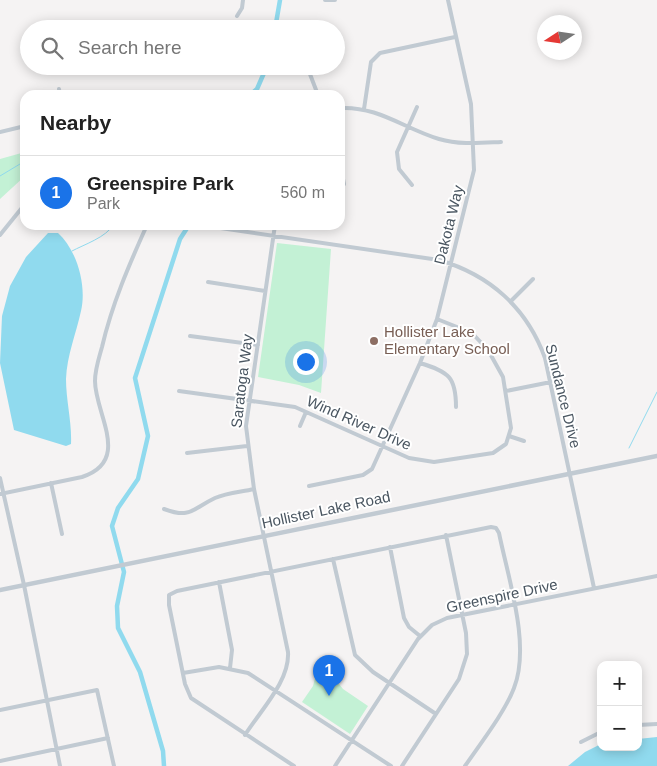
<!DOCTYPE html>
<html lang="en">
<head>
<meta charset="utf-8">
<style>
	body { margin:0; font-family:Helvetica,sans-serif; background:#f6f6f6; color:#222 }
	.controls { position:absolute; right:15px; bottom:15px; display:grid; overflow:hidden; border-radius:10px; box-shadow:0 2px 12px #0003 }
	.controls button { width:45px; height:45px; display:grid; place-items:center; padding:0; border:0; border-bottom:1px solid #e0e0e0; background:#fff; color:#222; font:25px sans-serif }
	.compass { position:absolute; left:537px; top:15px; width:45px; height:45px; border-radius:50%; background:#fff; box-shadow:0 2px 12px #0003; rotate:258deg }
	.you { position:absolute; left:305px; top:361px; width:18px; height:18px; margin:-12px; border:4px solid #fff; border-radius:50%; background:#1a73e8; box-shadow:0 0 0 8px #1a73e833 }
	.badge { display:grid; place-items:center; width:32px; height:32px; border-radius:50%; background:#1a73e8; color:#fff; font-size:16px; font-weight:700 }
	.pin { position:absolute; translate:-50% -41px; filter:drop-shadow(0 1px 2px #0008) }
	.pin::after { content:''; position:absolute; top:26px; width:18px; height:15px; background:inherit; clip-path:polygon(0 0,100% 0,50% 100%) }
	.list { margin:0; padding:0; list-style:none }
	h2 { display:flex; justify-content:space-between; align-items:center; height:65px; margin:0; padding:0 20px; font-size:21px }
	h2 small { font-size:16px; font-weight:400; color:#767676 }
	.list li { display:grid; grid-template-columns:32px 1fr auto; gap:15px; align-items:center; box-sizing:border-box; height:75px; padding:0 20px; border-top:1px solid #e0e0e0 }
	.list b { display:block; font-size:19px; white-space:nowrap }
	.list p { margin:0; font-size:16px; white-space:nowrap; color:#767676 }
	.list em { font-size:16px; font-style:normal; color:#767676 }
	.icon { flex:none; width:28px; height:28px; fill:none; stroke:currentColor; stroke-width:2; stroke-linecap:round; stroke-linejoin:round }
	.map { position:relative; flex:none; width:657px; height:766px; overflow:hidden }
	.search { position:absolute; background:#fff; box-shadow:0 2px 12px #0003; left:20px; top:20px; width:325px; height:55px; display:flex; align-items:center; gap:12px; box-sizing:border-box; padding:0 18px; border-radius:28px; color:#767676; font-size:19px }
	.panel { position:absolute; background:#fff; box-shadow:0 2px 12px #0003; left:20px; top:90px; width:325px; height:140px; border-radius:15px }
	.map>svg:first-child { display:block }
	.green { fill:#c3f1d5 }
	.water { fill:#90daee }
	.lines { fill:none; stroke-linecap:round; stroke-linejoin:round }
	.stream { stroke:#90daee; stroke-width:1 }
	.canal { stroke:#90daee; stroke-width:4.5 }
	.minor { stroke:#c1cad2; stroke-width:4 }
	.tertiary { stroke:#c1cad2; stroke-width:4.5 }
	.education-dot { fill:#8d6e63; stroke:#fff; stroke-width:2 }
	.labels { text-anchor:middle; stroke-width:4; stroke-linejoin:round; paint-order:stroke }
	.street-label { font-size:15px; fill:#4a5661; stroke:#fff }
	.education-label { font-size:15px; fill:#785e54; stroke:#fff; text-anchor:start }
</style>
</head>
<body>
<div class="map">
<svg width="657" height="766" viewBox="0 0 657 766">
	<rect width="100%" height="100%" fill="#f5f3f3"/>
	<path class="green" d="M25,152V176L0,199V159Z
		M227,225H270L265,230Z
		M277,243L331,249L321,393L299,385L258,377Z
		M324,665L343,689L368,706L350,734L302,702L313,686L318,667Z"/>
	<path class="water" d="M48,233H58C77,250 87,286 81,311C76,334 67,355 66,379C66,401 72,422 71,444L66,446L14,430L0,363L2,316L10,286L26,257Z
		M657,737V766H568L585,752L601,744V747H638V739Z"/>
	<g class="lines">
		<path class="stream" d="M182,95L186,91
			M0,176L25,161
			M72,251C83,245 107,237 113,225
			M629,448L657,392"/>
		<path class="canal" d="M275,29L280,0
			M250,95L257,89L267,66
			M164,766L163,751L140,672L118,628L117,606L124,572L112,526L118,508L138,479L148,436L135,378L180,239L189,225"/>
		<path class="minor" d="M325,0H335
			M237,16L242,8L243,0
			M308,69L318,95
			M59,89L60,95
			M340,108C378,106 403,128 439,139C459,145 480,143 501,142
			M364,109L371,62L380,53L455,37
			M0,132L25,126
			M340,164L344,184L340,191
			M412,185L399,169L397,152L417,107
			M200,225L439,260C490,275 527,308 545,358L594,588
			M0,235L25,204
			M208,282L265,291
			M511,301L533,279
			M190,336L258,345
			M420,363C449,372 456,377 456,407
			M179,391L295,407L409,458L434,462L493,453L506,444L511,428L503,377L488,350L472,333L437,319
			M506,391L551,382
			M300,426L306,412
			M509,436L524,441
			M187,453L247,446
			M0,478L24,585L60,766
			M51,483L62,534
			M309,486L363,475L372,469L420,363L437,319L474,170L471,104L448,0
			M0,494L82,477C132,461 95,414 95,381C95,369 99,358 102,347C112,304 129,265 147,225
			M164,509C191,519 192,509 215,498C227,493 241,492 254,489
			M390,547L404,618L409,627L420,636
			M333,559L355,655L373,672L436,714
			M219,582L232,650L230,668
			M183,673L219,667L248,673L391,766
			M0,710L97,690L114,766
			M638,725L657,724
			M245,735C260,711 290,681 288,652L254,489L246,426L275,225
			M581,742L601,732
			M0,761L108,738
			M294,766L191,698L185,684L169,605V595L177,591L491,527L496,528L499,533C508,578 531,645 514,688C505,712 480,744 465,766
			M335,766L418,639L432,625L447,618L657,576
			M402,766L459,679L467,654L466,633L446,535"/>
		<path class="tertiary" d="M0,590L657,456"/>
	</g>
	<circle class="education-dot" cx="374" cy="341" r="5"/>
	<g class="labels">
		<g class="street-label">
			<text transform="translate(449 225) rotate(-76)" y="5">Dakota Way</text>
			<text transform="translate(242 381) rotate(-83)" y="5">Saratoga Way</text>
			<text transform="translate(563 396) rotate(76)" y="5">Sundance Drive</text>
			<text transform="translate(359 423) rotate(24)" y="5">Wind River Drive</text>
			<text transform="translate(326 510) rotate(-12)" y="5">Hollister Lake Road</text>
			<text transform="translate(502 596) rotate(-12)" y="5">Greenspire Drive</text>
		</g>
		<g class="education-label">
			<text x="384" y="337">Hollister Lake<tspan x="384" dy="17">Elementary School</tspan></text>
		</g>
	</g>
</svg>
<div class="controls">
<button>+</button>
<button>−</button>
</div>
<svg class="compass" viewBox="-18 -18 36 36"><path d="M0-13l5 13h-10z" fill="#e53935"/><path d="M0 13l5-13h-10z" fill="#767676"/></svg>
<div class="you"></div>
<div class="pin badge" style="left:329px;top:696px">1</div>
<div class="search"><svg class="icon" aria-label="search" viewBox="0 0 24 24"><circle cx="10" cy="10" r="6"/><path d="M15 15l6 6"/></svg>Search here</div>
<section class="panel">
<h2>Nearby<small></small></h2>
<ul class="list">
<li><span class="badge">1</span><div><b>Greenspire Park</b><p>Park</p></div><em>560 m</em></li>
</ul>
</section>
</div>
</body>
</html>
